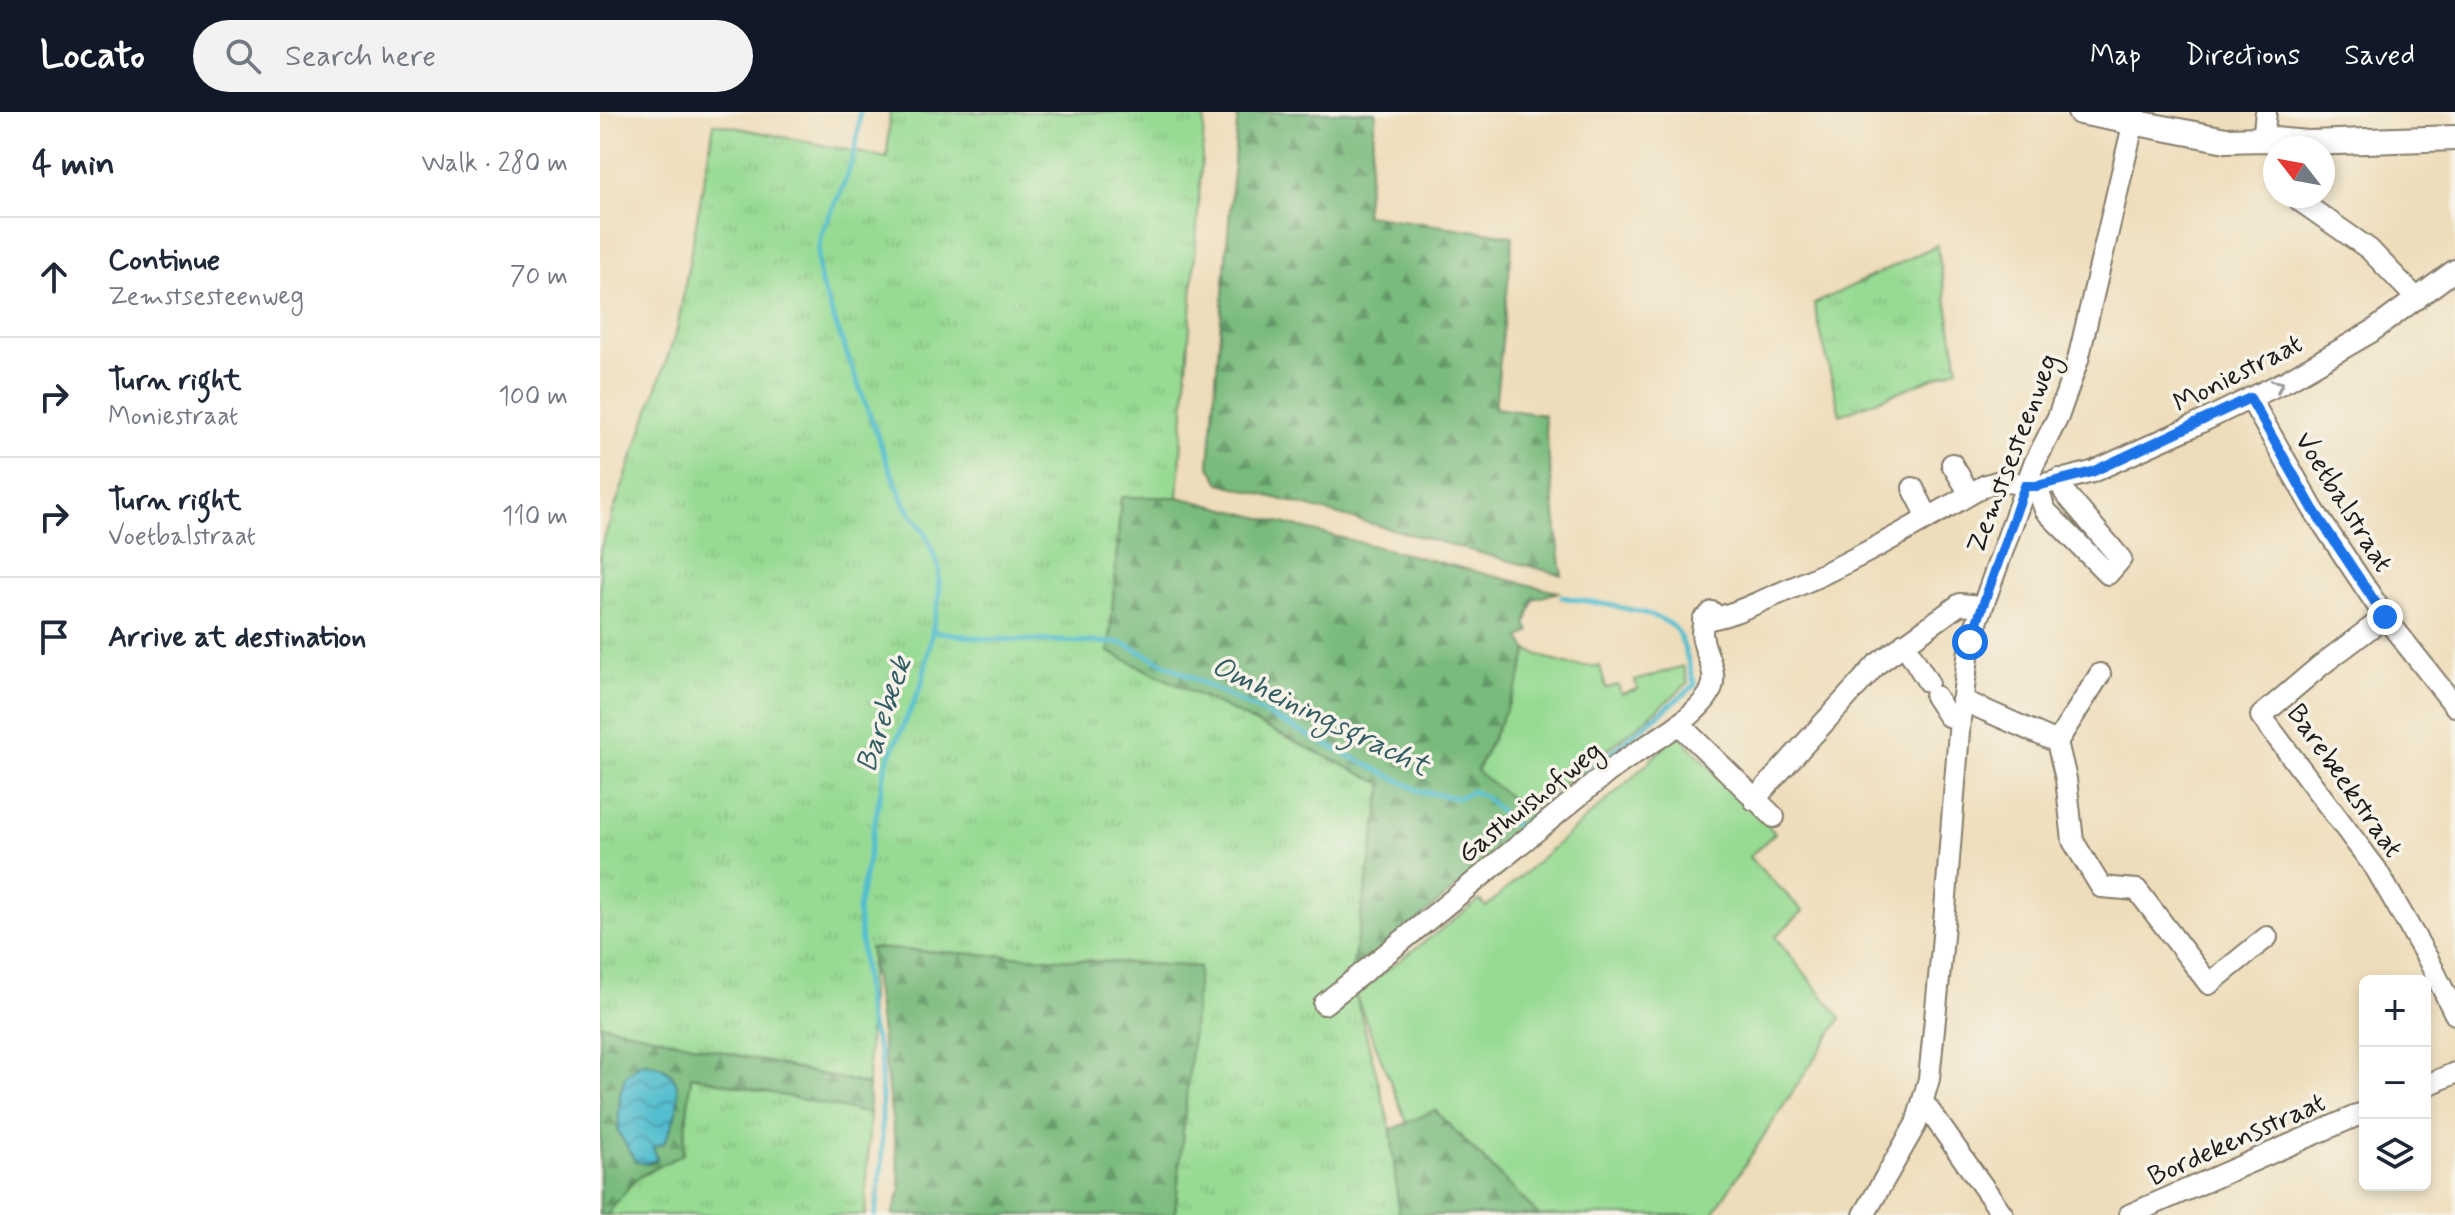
<!DOCTYPE html>
<html lang="en">
<head>
<meta charset="utf-8">
<style>
	body { margin:0; font-family:Mynerve,sans-serif; background:#f2f2f3; color:#1f2937 }
	.controls { position:absolute; right:24px; bottom:24px; display:grid; overflow:hidden; border-radius:12px; box-shadow:0 4px 12px #0003 }
	.controls button { width:72px; height:72px; display:grid; place-items:center; padding:0; border:0; border-bottom:2px solid #e0e1e3; background:#fff; color:#1f2937; font:40px sans-serif }
	.compass { position:absolute; left:1663px; top:24px; width:72px; height:72px; border-radius:50%; background:#fff; box-shadow:0 4px 12px #0003; rotate:301deg }
	.stop { position:absolute; width:24px; height:24px; margin:-18px; border:6px solid #1a73e8; border-radius:50%; background:#fff }
	.stop.end { background:#1a73e8; border-color:#fff; box-shadow:0 2px 8px #0008 }
	.list { margin:0; padding:0; list-style:none }
	h2 { display:flex; justify-content:space-between; align-items:center; height:104px; margin:0; padding:0 32px; font-size:34px }
	h2 small { font-size:26px; font-weight:400; color:#747a83 }
	.list li { display:grid; grid-template-columns:52px 1fr auto; gap:24px; align-items:center; box-sizing:border-box; height:120px; padding:0 32px; border-top:2px solid #e0e1e3 }
	.list b { display:block; font-size:30px; white-space:nowrap }
	.list p { margin:0; font-size:26px; white-space:nowrap; color:#747a83 }
	.list em { font-size:26px; font-style:normal; color:#747a83 }
	.icon { flex:none; width:44px; height:44px; fill:none; stroke:currentColor; stroke-width:2; stroke-linecap:round; stroke-linejoin:round }
	.map { position:relative; flex:none; width:1855px; height:1103px; overflow:hidden }
	header { display:flex; align-items:center; gap:48px; box-sizing:border-box; height:112px; padding:0 40px; background:#111827; color:#fff }
	header strong { font-size:38px }
	nav { display:flex; gap:44px; margin-inline-start:auto; font-size:28px }
	.search { width:560px; height:72px; background:#f2f2f3; display:flex; align-items:center; gap:20px; box-sizing:border-box; padding:0 28px; border-radius:44px; color:#747a83; font-size:30px }
	main { display:flex }
	aside { flex:1; background:#fff }
	.map>svg:first-child { display:block }
	.grass { fill:url(#grass-tufts); stroke:#5a7c58; stroke-width:2 }
	.forest { fill:url(#forest-firs); stroke:#4a6c4c; stroke-width:2 }
	.garden { fill:#97db93; stroke:#5a7c58; stroke-width:2 }
	.water { fill:url(#water-waves); stroke:#386d76; stroke-width:2 }
	.lines { fill:none; stroke-linecap:round; stroke-linejoin:round }
	.stream { stroke:#53becf; stroke-width:5 }
	.minor-casing { stroke:#857c6b; stroke-width:24 }
	.major-casing { stroke:#857c6b; stroke-width:28 }
	.minor { stroke:#fff; stroke-width:20 }
	.major { stroke:#fff; stroke-width:24 }
	.oneway { stroke:#999 }
	.route { stroke:#1a73e8; stroke-width:10 }
	.labels { text-anchor:middle; stroke-width:7; stroke-linejoin:round; paint-order:stroke }
	.street-label { font-size:28px; fill:#1c1c1c; stroke:#f7f3e8 }
	.water-label { font-size:30px; font-style:italic; fill:#325d64; stroke:#f7f3e8 }
</style>
</head>
<body>
<header>
<strong>Locato</strong>
<div class="search"><svg class="icon" aria-label="search" viewBox="0 0 24 24"><circle cx="10" cy="10" r="6"/><path d="M15 15l6 6"/></svg>Search here</div>
<nav><a>Map</a><a>Directions</a><a>Saved</a></nav>
</header>
<main>
<aside>
<h2>4 min<small>Walk · 280 m</small></h2>
<ul class="list">
<li><svg class="icon" aria-label="ahead" viewBox="0 0 24 24"><path d="M12 20V5M6 11l6-6 6 6"/></svg><div><b>Continue</b><p>Zemstsesteenweg</p></div><em>70 m</em></li>
<li><svg class="icon" aria-label="right" viewBox="0 0 24 24"><path d="M7 20v-9h11M14 6l5 5-5 5"/></svg><div><b>Turn right</b><p>Moniestraat</p></div><em>100 m</em></li>
<li><svg class="icon" aria-label="right" viewBox="0 0 24 24"><path d="M7 20v-9h11M14 6l5 5-5 5"/></svg><div><b>Turn right</b><p>Voetbalstraat</p></div><em>110 m</em></li>
<li><svg class="icon" aria-label="arrive" viewBox="0 0 24 24"><path d="M6 21V4h12l-3 4 3 4H6"/></svg><div><b>Arrive at destination</b></div></li>
</ul>
</aside>
<div class="map">
<svg width="1855" height="1103" viewBox="0 0 1855 1103">
	<defs>
		<pattern id="grass-tufts" width="24" height="20" patternUnits="userSpaceOnUse" patternTransform="scale(2)"><rect width="24" height="20" fill="#97db93"/><path d="M3 7l-1-3M5 7V3M7 7l1-3M15 17l-1-3M17 17v-4M19 17l1-3" fill="none" stroke="#82bb7e"/></pattern>
		<pattern id="forest-firs" width="22" height="20" patternUnits="userSpaceOnUse" patternTransform="scale(2)"><rect width="22" height="20" fill="#79bb7d"/><path d="M5 1l3.5 6h-7zM16 11l3.5 6h-7z" fill="#629766"/></pattern>
		<pattern id="water-waves" width="16" height="10" patternUnits="userSpaceOnUse" patternTransform="scale(2)"><rect width="16" height="10" fill="#53becf"/><path d="M0 5q4-4 8 0t8 0" fill="none" stroke="#449aa7"/></pattern>
	</defs>
	<rect width="100%" height="100%" fill="#f7f3e8"/>
	<filter id="ink" filterUnits="userSpaceOnUse"><feTurbulence type="fractalNoise" baseFrequency=".0125" numOctaves="2"/><feDisplacementMap in="SourceGraphic" scale="16" xChannelSelector="R" yChannelSelector="G"/><feConvolveMatrix kernelMatrix="1 2 1 2 8 2 1 2 1" color-interpolation-filters="sRGB"/></filter>
	<filter id="wash" filterUnits="userSpaceOnUse"><feTurbulence type="fractalNoise" baseFrequency=".006" numOctaves="4" result="noise"/><feDisplacementMap in="SourceGraphic" scale="32" xChannelSelector="R" yChannelSelector="G"/><feGaussianBlur stdDeviation="1.8" result="paint"/><feColorMatrix in="noise" values="0 0 0 0 0 0 0 0 0 0 0 0 0 0 0 0 0 1.4 0 .05"/><feComposite in="paint" operator="in"/></filter>
	<g filter="url(#wash)">
		<rect width="100%" height="100%" fill="#eeddba"/>
		<path class="grass" d="M290,0H605L578,385H521L509,540L783,672L751,865L791,1018L799,1103H575L598,855L271,836L268,973L0,912V438L77,218L114,11L287,46Z
			M1337,133L1358,256L1240,303L1214,192Z
			M91,964L270,1002L265,1103H7L35,1067L83,1041Z"/>
		<path class="forest" d="M638,0H776L765,103L913,124L895,296L944,303L962,463L620,371L609,353Z
			M521,385H578L958,480L934,487L926,512L930,519L920,527L928,538L918,573L877,658L936,707L751,865L783,672L509,540Z
			M270,836L599,855L575,1103H292L301,1077Z
			M0,912L268,973L270,1002L91,964L83,1042L35,1067L7,1103H0Z
			M834,998L939,1103H799L791,1018Z"/>
		<path class="garden" d="M928,538C955,551 970,555 1000,554L1006,576L1018,573L1021,582L1038,577L1035,569L1083,554L1088,571L1044,609L927,700L877,659L918,573Z
			M1078,622L1175,721L1149,745L1203,799L1175,825L1241,906L1112,1103H939L835,998L807,1011L755,882L880,788L886,795L1033,665Z"/>
		<path class="water" d="M41,951C92,953 81,997 64,1031L53,1035L57,1047L46,1052L35,1049L18,1019L20,982L25,964Z"/>
		<g class="lines">
			<path class="stream" d="M260,0C259,20 255,41 248,61C233,106 210,120 221,172L289,355L305,392L326,423L339,456V484L322,572L286,652L258,798L268,905L280,943L282,988V1053L275,1103
				M333,519L384,527L523,531L820,679L858,686L872,679L884,684L918,716L1095,573C1089,557 1086,533 1077,519C1063,498 988,490 962,485"/>
		</g>
	</g>
	<g filter="url(#ink)">
		<g class="lines">
			<g class="minor-casing">
				<path id="minor" d="M1663,27L1666,0
					M1699,84L1700,89L1769,137L1817,187
					M1650,286L1713,397L1785,505L1855,594
					M1352,352L1370,382
					M1437,374L1445,398L1508,462L1521,447L1465,381L1459,367
					M1313,376L1328,405
					M1785,505L1720,554L1661,604L1776,757L1829,849L1855,902
					M1103,508C1128,505 1150,494 1173,484C1248,454 1316,413 1386,373L1400,369L1437,374L1492,360L1591,315L1688,268L1771,220L1855,158
					M1304,531L1328,570
					M1335,584L1348,604L1360,607
					M1362,588L1457,630L1466,667L1473,729L1501,775L1537,778L1609,872L1667,825
					M1080,613L1174,705
					M1457,630L1500,562
					M1154,688L1277,552L1360,492L1381,494
					M724,892C819,816 913,738 1007,661C1039,635 1078,620 1105,588C1132,556 1082,527 1112,500
					M1825,974L1855,961
					M1324,991L1403,1103
					M1264,1103L1316,1012L1329,967L1342,836L1360,607L1370,530L1433,354L1458,305L1478,248L1536,0
					M1529,1103L1765,1000"/>
			</g>
			<g class="major-casing">
				<path id="major" d="M1480,0L1626,28L1663,27L1708,31L1855,26"/>
			</g>
			<use href="#minor" class="minor"/>
			<use href="#major" class="major"/>
		</g>
		<defs><path id="oneway-chevron" d="M-2-3.5L2.5 0L-2 3.5" fill="none" stroke-width="1.6" stroke-linecap="round" stroke-linejoin="round" transform="scale(2)"/></defs>
		<use class="oneway" href="#oneway-chevron" transform="translate(1678 273) rotate(-26)"/>
	</g>
	<g class="lines" filter="url(#ink)">
		<path class="route" d="M1370,530L1425,374H1437L1492,360L1650,286L1713,397L1785,505"/>
	</g>
	<g class="labels">
		<g class="street-label">
			<text transform="translate(1637 260) rotate(-27)" y="10">Moniestraat</text>
			<text transform="translate(1411 341) rotate(-69)" y="10">Zemstsesteenweg</text>
			<text transform="translate(1745 389) rotate(58)" y="10">Voetbalstraat</text>
			<text transform="translate(1746 668) rotate(55)" y="10">Barebeekstraat</text>
			<text transform="translate(929 689) rotate(-39)" y="10">Gasthuishofweg</text>
			<text transform="translate(1636 1026) rotate(-24)" y="10">Bordekensstraat</text>
		</g>
		<g class="water-label">
			<text transform="translate(283 602) rotate(-72)" y="10">Barebeek</text>
			<text transform="translate(721 603) rotate(26)" y="10">Omheiningsgracht</text>
		</g>
	</g>
</svg>
<div class="controls">
<button>+</button>
<button>−</button>
<button><svg class="icon" aria-label="layers" viewBox="0 0 24 24"><path d="M12 4l9 5-9 5-9-5zM3 14l9 5 9-5"/></svg></button>
</div>
<svg class="compass" viewBox="-18 -18 36 36"><path d="M0-13l5 13h-10z" fill="#e53935"/><path d="M0 13l5-13h-10z" fill="#747a83"/></svg>
<div class="stop" style="left:1370px;top:530px"></div>
<div class="stop end" style="left:1785px;top:505px"></div>
</div>
</main>
</body>
</html>
